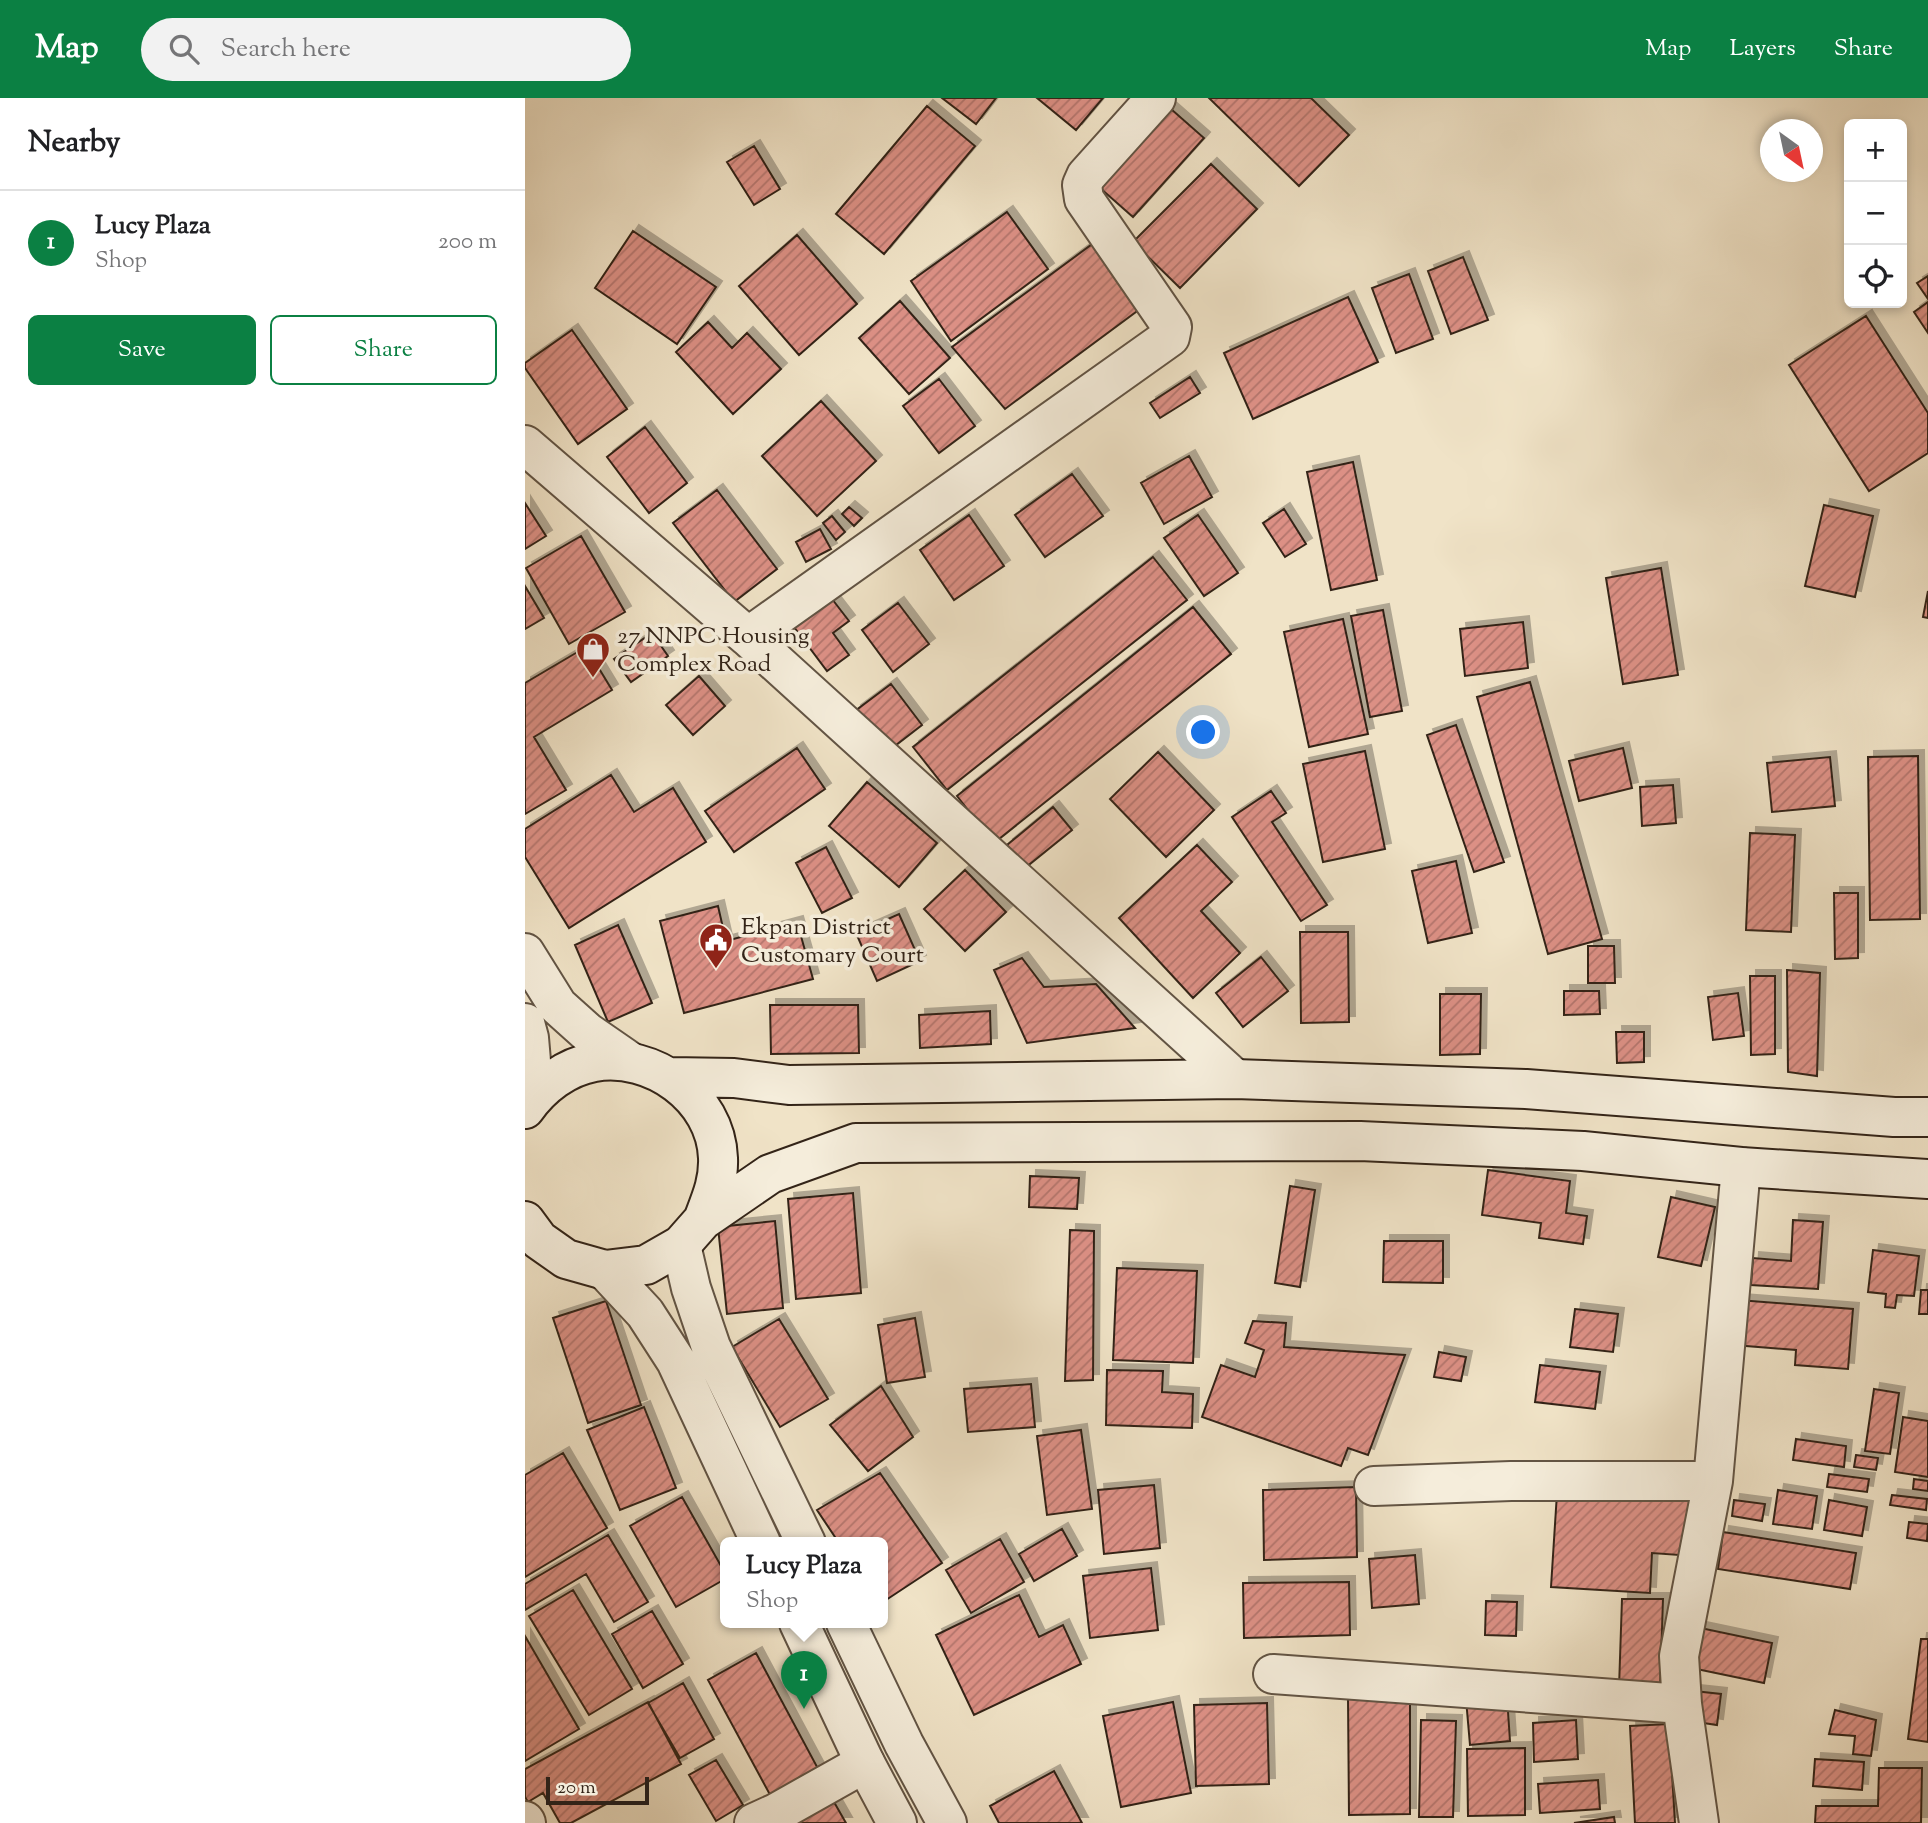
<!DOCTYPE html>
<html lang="en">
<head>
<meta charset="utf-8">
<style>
	body { margin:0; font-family:"Sorts Mill Goudy",serif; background:#f2f2f2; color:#202124 }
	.controls { position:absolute; right:21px; top:21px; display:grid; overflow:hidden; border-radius:10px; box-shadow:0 4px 10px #0003 }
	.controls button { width:63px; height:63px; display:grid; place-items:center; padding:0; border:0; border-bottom:2px solid #e0e0e0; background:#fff; color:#202124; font:35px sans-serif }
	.compass { position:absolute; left:1235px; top:21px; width:63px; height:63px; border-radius:50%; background:#fff; box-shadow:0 4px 10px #0003; rotate:147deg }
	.scale { position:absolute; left:21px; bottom:18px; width:103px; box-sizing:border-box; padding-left:7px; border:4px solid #332418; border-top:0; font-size:19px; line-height:24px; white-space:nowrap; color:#332418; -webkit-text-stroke:5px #f5eddb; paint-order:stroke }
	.you { position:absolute; left:679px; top:635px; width:24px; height:24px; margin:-18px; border:5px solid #fff; border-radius:50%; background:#1a73e8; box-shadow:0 0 0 10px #1a73e833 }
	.badge { display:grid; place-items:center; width:46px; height:46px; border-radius:50%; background:#0b8043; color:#fff; font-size:23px; font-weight:700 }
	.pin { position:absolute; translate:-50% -58px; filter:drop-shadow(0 2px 4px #0008) }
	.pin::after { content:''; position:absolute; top:37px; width:24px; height:21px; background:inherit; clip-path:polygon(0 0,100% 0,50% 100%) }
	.popup { position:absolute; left:195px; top:1439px; width:168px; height:91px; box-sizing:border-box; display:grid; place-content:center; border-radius:10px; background:#fff; filter:drop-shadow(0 2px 5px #0005); font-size:23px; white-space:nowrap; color:#757577 }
	.popup b { font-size:26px; color:#202124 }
	.popup::after { content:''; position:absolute; left:50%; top:100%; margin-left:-14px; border:14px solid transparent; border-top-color:#fff }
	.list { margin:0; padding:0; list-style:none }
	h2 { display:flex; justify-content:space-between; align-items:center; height:91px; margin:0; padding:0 28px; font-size:30px }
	h2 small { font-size:23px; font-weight:400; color:#757577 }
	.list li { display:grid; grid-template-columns:46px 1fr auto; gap:21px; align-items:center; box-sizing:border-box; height:105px; padding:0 28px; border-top:2px solid #e0e0e0 }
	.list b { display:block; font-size:26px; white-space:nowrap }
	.list p { margin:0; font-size:23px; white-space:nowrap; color:#757577 }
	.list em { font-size:23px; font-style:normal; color:#757577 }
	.actions { display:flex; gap:14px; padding:21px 28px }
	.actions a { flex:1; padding:16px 0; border:2px solid #0b8043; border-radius:10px; text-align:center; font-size:24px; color:#0b8043 }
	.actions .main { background:#0b8043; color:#fff }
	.icon { flex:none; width:38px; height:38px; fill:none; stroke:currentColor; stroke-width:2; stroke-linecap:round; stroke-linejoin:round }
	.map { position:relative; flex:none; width:1403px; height:1725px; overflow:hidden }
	header { display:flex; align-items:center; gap:42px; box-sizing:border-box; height:98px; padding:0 35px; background:#0b8043; color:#fff }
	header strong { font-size:33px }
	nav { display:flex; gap:38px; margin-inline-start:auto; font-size:24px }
	.search { width:490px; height:63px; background:#f2f2f2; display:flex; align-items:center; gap:18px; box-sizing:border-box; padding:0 24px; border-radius:38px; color:#757577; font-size:26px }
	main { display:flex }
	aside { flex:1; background:#fff }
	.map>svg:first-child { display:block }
	.building { fill:url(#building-hatch); stroke:#332418; stroke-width:2; filter:url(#shadow) }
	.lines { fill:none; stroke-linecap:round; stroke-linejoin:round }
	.minor-casing { stroke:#625444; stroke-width:42 }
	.tertiary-casing { stroke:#625444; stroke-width:42 }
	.secondary-casing { stroke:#332418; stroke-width:42 }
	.minor { stroke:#f5eddb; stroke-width:38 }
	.tertiary { stroke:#f5eddb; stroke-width:38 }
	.secondary { stroke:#f5eddb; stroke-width:38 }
	.labels { text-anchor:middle; stroke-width:7; stroke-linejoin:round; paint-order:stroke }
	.poi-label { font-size:24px; fill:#332418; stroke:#f5eddb; text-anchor:start }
</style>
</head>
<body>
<header>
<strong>Map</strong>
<div class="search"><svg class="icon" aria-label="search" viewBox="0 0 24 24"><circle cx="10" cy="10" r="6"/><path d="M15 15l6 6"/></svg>Search here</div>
<nav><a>Map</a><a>Layers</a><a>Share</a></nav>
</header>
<main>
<aside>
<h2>Nearby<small></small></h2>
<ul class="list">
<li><span class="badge">1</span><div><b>Lucy Plaza</b><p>Shop</p></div><em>200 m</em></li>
</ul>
<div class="actions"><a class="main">Save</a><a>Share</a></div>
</aside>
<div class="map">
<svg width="1403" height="1725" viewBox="0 0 1403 1725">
	<defs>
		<pattern id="building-hatch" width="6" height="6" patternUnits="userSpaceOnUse" patternTransform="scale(1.75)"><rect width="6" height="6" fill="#dc9085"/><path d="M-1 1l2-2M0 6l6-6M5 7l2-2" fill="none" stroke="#b3756c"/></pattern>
		<filter id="shadow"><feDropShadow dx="6" dy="-6" stdDeviation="0" flood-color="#0004"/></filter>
	</defs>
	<rect width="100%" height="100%" fill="#f0e3c7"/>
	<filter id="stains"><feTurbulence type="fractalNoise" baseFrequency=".00286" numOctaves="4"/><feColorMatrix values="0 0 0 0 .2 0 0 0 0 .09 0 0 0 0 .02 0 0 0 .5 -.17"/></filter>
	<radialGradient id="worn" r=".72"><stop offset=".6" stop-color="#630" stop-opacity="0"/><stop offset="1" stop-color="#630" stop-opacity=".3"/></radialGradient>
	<path class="building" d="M417,0H471L451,26Z
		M512,0H578L551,32Z
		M684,0H786L824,37L774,88Z
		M402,8L450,48L359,156L311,116Z
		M646,11L679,40L608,119L575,90Z
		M229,48L255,91L229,107L202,64Z
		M686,66L732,111L655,190L608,144Z
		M482,114L523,171L426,243L386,183Z
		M108,133L191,189L152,246L70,190Z
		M272,137L332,206L274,257L214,188Z
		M570,144L619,208L480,311L427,249Z
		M938,159L963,222L926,236L903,173Z
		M884,176L908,241L871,255L847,190Z
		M1403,178V201L1392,185Z
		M823,199L853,264L728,321L699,255Z
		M375,203L425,260L384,296L334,240Z
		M1403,204V235L1389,214Z
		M1341,218L1403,315V355L1344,393L1264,267Z
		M183,224L207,250L222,235L256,271L208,316L151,254Z
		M47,232L102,311L53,346L0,270V265Z
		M665,279L675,295L635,320L625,305Z
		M414,281L450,328L414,355L378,308Z
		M296,303L351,363L292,418L237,358Z
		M120,329L162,385L124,415L82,359Z
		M664,358L687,399L639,426L616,385Z
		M828,364L852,482L806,492L782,374Z
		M547,376L578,418L520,459L490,417Z
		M192,392L252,471L209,504L148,425Z
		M0,405L21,438L0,451Z
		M1299,407L1348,418L1330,499L1280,488Z
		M324,409L337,420L329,428L317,416Z
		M759,411L781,446L760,459L738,425Z
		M444,417L479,468L429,502L395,452Z
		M673,417L713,475L679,498L639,440Z
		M307,418L320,434L311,442L298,425Z
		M295,431L306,451L281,464L271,444Z
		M56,438L100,514L44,546L1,470Z
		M628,459L662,502L422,692L388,649Z
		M1136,470L1153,577L1098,586L1081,480Z
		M0,488L19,520L0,531Z
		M1403,493V520L1398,519Z
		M304,497L324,523L308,535L324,557L302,573L266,525Z
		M373,505L404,546L368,574L337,532Z
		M668,509L706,556L469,745L432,698Z
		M858,512L877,613L845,619L826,518Z
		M818,521L843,636L784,649L759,534Z
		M998,524L1003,570L940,578L935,531Z
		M127,535L143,558L106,584L89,561Z
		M61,549L87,592L9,639L41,692L0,716V585Z
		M174,578L200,608L168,637L141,607Z
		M1005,584L1077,841L1023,856L952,599Z
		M366,586L397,627L362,654L330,613Z
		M931,627L979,764L949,774L902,637Z
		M272,650L300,691L209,754L180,713Z
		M1098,650L1107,690L1054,703L1044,663Z
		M840,653L860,751L798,764L778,666Z
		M633,654L689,712L641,759L585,701Z
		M1393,658L1395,821L1345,822L1343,659Z
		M1305,659L1310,708L1247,714L1242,665Z
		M86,677L109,714L148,690L181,744L44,830L0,759V731Z
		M342,684L412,745L374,789L304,728Z
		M1148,687L1151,725L1117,728L1115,689Z
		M746,693L761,715L747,724L802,807L776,823L707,719Z
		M528,709L547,732L500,770L482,747Z
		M1225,735L1270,737L1266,834L1221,832Z
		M672,747L707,784L676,813L715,855L668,900L594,820Z
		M301,749L327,800L297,815L271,765Z
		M931,763L947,835L903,845L887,773Z
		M440,772L481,814L440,853L399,811Z
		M1309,795H1333V860L1310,861Z
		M193,808L201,843L272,824L288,881L159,915L135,823Z
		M374,816L395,863L352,883L331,835Z
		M93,827L127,905L83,924L50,847Z
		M775,834H823L824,924L776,925Z
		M1063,848H1089L1090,885H1063Z
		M736,859L763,893L718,929L691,895Z
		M497,860L519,889L571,886L610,930L502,945L469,872Z
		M1262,872L1295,875L1292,978L1263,974Z
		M1225,878H1250V956L1226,957Z
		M1039,893H1074L1075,916L1039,917Z
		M1213,895L1219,938L1188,942L1183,899Z
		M915,896H956L955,956L915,957Z
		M245,907H333L334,955L246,956Z
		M465,913L466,946L395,950L394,917Z
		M1091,934H1119V964L1092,965Z
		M963,1072L1045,1083L1041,1115L1062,1118L1058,1146L1014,1140L1016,1125L957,1117Z
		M505,1078L554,1080L552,1111L504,1109Z
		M765,1088L790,1092L775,1189L750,1185Z
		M328,1095L336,1195L271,1201L263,1101Z
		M1146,1099L1190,1109L1176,1168L1133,1159Z
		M1268,1122L1298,1124L1293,1191L1226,1187L1228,1160L1266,1163Z
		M250,1123L258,1210L202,1216L193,1129Z
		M545,1132L569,1133L568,1282L540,1283Z
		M859,1143H918V1185L858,1184Z
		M1348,1152L1394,1158L1389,1198L1372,1197L1370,1210L1360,1209L1361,1196L1343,1194Z
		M592,1170L672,1173L668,1265L588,1262Z
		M1396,1192H1403V1216H1394Z
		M1213,1202L1328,1211L1323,1271L1270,1267L1271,1252L1209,1247Z
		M81,1203L116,1307L63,1325L28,1220Z
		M1050,1211L1093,1216L1088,1254L1045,1249Z
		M390,1220L400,1279L362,1285L353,1227Z
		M254,1221L303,1301L255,1329L207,1249Z
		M728,1223L761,1225L759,1249L880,1257L843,1357L823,1350L816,1368L677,1319L696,1267L730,1279L739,1252L720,1245Z
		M914,1254L941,1259L936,1283L909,1279Z
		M1015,1267L1075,1274L1070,1311L1010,1304Z
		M582,1272L638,1273L637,1294L668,1296L667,1330L581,1327Z
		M506,1286L510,1329L443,1334L439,1291Z
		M356,1288L388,1339L343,1373L305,1327Z
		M1349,1291L1374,1295L1365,1356L1340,1353Z
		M119,1309L151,1390L95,1412L62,1332Z
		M1378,1319L1403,1323V1379L1370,1374Z
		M556,1332L567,1411L522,1417L512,1338Z
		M1271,1341L1321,1348L1319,1369L1268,1362Z
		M38,1355L82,1430L0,1479V1377Z
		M1331,1357L1353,1360L1351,1372L1329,1369Z
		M355,1375L417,1465L358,1504V1445H314L292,1412Z
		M1304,1376L1344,1381L1342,1394L1302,1389Z
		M1389,1381L1403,1383V1393L1388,1391Z
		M629,1387L635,1450L579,1456L573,1392Z
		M831,1389L832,1459L739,1462L738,1392Z
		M1253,1392L1292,1398L1287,1431L1248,1426Z
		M1032,1395L1170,1402L1168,1458L1127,1455L1125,1495L1026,1489Z
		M1367,1397L1402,1401L1401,1412L1365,1407Z
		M157,1399L200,1475V1481L151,1509L105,1428Z
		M1209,1402L1240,1406L1237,1423L1207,1418Z
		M1304,1402L1342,1409L1337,1438L1299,1432Z
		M1384,1424L1403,1426L1402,1443L1382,1440Z
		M537,1431L552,1458L509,1483L494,1456Z
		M1198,1434L1331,1455L1325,1491L1193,1471Z
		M83,1437L123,1504L89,1524L61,1476L0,1512V1486Z
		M475,1441L499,1484L446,1515L421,1472Z
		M890,1457L894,1506L847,1510L844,1461Z
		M626,1470L633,1532L565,1540L558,1478Z
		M824,1484L825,1537L719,1540L718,1485Z
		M48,1492L107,1591L64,1617L4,1518Z
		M494,1497L514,1539L538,1527L556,1566L449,1617L411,1537Z
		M1097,1501H1138L1135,1591L1094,1590Z
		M961,1503L992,1504L991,1538L960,1537Z
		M127,1513L158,1566L118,1590L87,1536Z
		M1166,1528L1247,1545L1239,1585L1157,1568Z
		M0,1538L54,1631L0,1663Z
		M1396,1541H1403V1644L1383,1641Z
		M231,1555L298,1680L250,1706L183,1582Z
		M158,1585L189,1641L155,1660L123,1605Z
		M1169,1593L1196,1596L1192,1627L1165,1623Z
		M982,1599L985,1643L945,1647L941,1601Z
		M823,1600H885V1716L824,1717Z
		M123,1604L156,1666L46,1725H35L18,1695L3,1704L0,1699V1671Z
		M648,1604L666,1695L596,1709L578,1618Z
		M742,1605L744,1686L671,1688L669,1607Z
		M1310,1612L1351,1622L1346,1658L1328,1656L1330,1638L1304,1636Z
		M896,1622L931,1623L928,1719H894Z
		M1051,1622L1053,1661L1009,1664L1008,1625Z
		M1144,1626L1150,1725H1110L1105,1628Z
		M1000,1650V1717L943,1718L942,1651Z
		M1290,1661L1339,1664L1337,1692L1288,1688Z
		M191,1662L218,1707L191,1723L164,1677Z
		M1354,1670H1397L1396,1725H1290L1291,1708H1353Z
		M529,1673L557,1725H474L465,1708Z
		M1073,1682L1075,1711L1015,1715L1013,1686Z
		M305,1697L321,1725H259Z
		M1089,1719L1090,1725H1049Z"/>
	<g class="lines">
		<g class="minor-casing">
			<path id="minor" d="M0,347L223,539L710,981
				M223,539L645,239L647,229L559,101L557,87L561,78L631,0
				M849,1388L986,1383H1188
				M748,1576L1157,1606
				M0,1723L1,1725
				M229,1725L251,1715L340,1665
				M1174,1725L1157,1606L1154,1558L1188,1383L1216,1069"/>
		</g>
		<g class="tertiary-casing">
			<path id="tertiary" d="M0,855L33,908L62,934L104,963
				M0,925L4,940L9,998
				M156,1147L166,1190L186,1249L281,1445
				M80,1172L120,1215L151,1263L236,1445
				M274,1525L340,1665L372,1725
				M321,1525L379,1646L422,1725"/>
		</g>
		<g class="secondary-casing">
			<path id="secondary" d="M145,979L209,980L264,987L710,981L1001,991L1369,1019H1403
				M0,1011C16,988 41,969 69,964C127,954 191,999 193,1060C194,1083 186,1101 178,1122
				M0,1123L14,1142L41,1161L80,1172L121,1167L156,1147L178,1122L245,1076L331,1045L835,1043L1058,1053L1216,1069L1403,1081"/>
		</g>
		<use href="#minor" class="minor"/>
		<use href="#tertiary" class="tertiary"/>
		<use href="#secondary" class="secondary"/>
	</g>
	<defs>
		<g id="shop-pin" transform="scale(1.75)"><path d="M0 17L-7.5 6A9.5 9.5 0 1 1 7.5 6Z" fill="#8f2418" stroke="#f5eddb"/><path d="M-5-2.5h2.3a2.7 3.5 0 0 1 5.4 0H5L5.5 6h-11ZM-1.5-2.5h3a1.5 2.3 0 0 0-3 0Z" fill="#fff"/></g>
		<g id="civic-pin" transform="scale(1.75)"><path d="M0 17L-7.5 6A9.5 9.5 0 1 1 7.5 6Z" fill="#8f2418" stroke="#f5eddb"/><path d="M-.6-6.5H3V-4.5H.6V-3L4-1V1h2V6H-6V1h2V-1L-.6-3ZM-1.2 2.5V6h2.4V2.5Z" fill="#fff"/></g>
	</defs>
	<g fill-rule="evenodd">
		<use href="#shop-pin" x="68" y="551"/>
		<use href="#civic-pin" x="191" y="842"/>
	</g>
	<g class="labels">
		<g class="poi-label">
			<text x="92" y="545">27 NNPC Housing<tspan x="92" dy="28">Complex Road</tspan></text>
			<text x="216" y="836">Ekpan District<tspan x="216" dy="28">Customary Court</tspan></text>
		</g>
	</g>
	<rect width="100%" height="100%" filter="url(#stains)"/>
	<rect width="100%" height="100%" fill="url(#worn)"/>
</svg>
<div class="controls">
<button>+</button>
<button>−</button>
<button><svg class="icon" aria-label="locate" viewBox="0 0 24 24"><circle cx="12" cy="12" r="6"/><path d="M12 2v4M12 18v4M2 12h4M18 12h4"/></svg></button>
</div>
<svg class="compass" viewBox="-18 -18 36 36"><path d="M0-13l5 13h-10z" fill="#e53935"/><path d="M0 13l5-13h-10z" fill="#757577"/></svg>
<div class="scale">20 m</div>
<div class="you"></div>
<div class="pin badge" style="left:279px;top:1611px">1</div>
<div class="popup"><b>Lucy Plaza</b>Shop</div>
</div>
</main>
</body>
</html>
